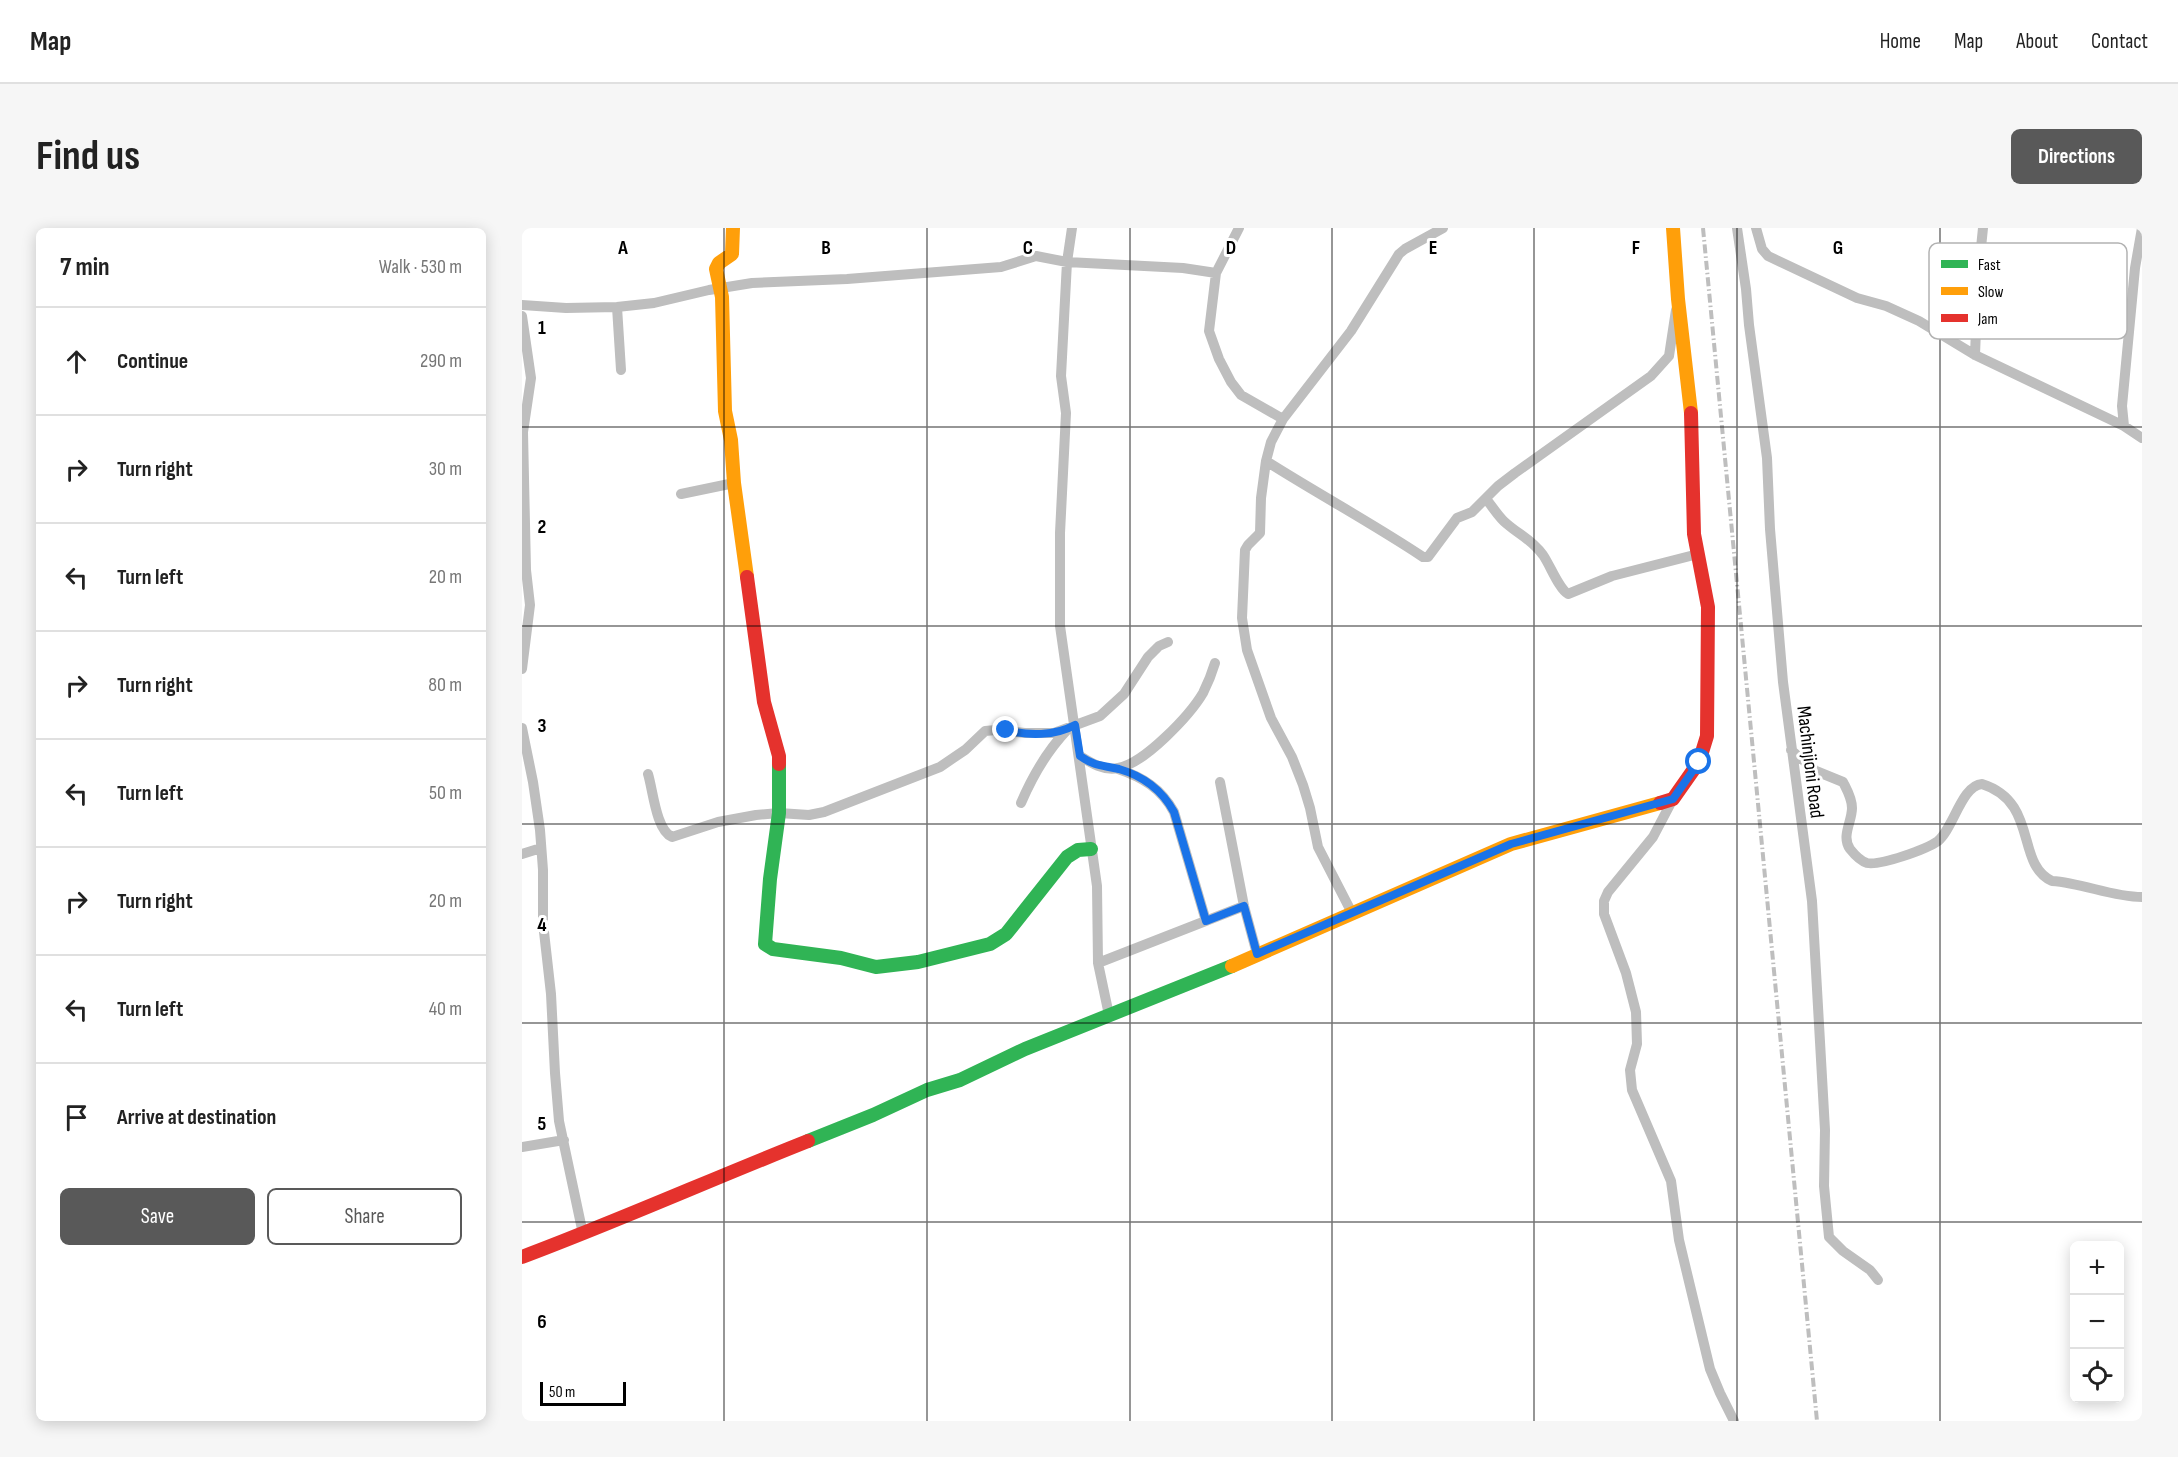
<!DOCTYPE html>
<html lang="en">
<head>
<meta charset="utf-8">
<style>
	body { margin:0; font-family:"Sofia Sans Condensed",sans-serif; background:#f6f6f6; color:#222 }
	.controls { position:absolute; right:18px; bottom:18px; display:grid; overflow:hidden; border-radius:9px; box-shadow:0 3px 15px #0003 }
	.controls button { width:54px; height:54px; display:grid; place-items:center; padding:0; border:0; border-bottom:2px solid #e0e0e0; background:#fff; color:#222; font:30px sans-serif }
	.scale { position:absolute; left:18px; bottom:15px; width:86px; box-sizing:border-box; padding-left:6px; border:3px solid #000; border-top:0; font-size:16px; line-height:21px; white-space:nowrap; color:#000; -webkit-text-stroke:4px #fff; paint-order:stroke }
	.stop { position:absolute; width:18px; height:18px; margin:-14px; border:4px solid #1a73e8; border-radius:50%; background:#fff }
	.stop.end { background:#1a73e8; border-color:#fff; box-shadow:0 2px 6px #0008 }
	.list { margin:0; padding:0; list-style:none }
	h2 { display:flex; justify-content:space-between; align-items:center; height:78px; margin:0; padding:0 24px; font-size:26px }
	h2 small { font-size:20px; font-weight:400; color:#767676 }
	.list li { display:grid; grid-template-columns:39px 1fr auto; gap:18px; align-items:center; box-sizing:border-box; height:108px; padding:0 24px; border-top:2px solid #e0e0e0 }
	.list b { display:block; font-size:22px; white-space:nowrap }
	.list em { font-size:20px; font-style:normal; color:#767676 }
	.actions { display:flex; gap:12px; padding:18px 24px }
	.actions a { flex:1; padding:14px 0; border:2px solid #595959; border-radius:9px; text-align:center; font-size:21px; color:#595959 }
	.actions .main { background:#595959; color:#fff }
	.icon { flex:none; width:33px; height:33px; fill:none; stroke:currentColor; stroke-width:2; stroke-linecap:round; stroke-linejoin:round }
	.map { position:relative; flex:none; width:1620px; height:1193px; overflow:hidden; border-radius:9px }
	header { display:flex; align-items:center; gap:36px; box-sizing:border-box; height:84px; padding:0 30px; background:#fff; border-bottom:2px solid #e0e0e0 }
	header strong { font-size:28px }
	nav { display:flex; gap:33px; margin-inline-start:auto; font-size:21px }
	.intro { display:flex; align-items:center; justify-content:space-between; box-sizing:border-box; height:144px; padding:0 36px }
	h1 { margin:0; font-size:42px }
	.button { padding:15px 27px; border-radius:9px; background:#595959; color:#fff; font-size:21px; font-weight:700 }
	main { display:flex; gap:36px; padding:0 36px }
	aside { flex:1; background:#fff; border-radius:9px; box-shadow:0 3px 15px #0003 }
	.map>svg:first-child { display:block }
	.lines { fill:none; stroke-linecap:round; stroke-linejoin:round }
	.street { stroke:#bebebe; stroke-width:10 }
	.fast { stroke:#30b455; stroke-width:14 }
	.slow { stroke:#ff9f0a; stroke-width:14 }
	.jam { stroke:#e5322d; stroke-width:14 }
	.rail { stroke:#bebebe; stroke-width:4; stroke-dasharray:9 3 1.5 3; stroke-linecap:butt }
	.route { stroke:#1a73e8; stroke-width:8 }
	.grid { fill:none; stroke:#000; stroke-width:1.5; stroke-opacity:0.55 }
	.labels { text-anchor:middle; stroke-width:6; stroke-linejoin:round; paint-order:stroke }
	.street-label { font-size:20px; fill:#000; stroke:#fff }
	.key { fill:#fff; stroke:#b2b2b2; stroke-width:1.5 }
	.key-label { font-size:16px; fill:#000 }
	.grid-label { font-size:20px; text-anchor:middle; font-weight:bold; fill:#000; stroke:#fff; stroke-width:6; stroke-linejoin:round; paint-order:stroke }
</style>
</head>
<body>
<header>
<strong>Map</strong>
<nav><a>Home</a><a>Map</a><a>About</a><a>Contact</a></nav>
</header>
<div class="intro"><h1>Find us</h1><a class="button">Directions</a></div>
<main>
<aside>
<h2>7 min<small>Walk · 530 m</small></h2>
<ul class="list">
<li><svg class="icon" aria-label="ahead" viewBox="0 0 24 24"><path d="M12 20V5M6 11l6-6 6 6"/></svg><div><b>Continue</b></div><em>290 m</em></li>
<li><svg class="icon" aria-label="right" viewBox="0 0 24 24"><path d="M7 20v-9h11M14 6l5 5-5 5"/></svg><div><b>Turn right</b></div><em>30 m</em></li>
<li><svg class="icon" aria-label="left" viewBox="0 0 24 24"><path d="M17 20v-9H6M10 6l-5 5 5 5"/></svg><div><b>Turn left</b></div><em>20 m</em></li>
<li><svg class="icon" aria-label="right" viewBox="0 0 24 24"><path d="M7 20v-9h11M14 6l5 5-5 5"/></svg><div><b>Turn right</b></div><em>80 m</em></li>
<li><svg class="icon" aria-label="left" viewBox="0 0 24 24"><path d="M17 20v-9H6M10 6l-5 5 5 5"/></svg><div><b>Turn left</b></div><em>50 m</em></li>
<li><svg class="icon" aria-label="right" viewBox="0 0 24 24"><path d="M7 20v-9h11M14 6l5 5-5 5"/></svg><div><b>Turn right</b></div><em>20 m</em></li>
<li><svg class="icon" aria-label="left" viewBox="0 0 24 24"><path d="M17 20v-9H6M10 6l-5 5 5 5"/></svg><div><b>Turn left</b></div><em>40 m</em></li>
<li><svg class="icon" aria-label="arrive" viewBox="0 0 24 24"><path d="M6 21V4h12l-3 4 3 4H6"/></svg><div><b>Arrive at destination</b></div></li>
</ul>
<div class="actions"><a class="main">Save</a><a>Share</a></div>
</aside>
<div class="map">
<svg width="1620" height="1193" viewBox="0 0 1620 1193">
	<rect width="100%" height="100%" fill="#fff"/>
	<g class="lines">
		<path class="street" d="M550,0L545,34L539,148L544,185L538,305V398L575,658L576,735L587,787
			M717,0L694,45L687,103L697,131L709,154L719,167L761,191
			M1215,0L1224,61L1227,97L1245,230L1248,301L1261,454L1290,673L1303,902L1302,958L1307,1009L1321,1023L1348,1042L1356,1052
			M1234,0L1240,21L1246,28L1335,70L1364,78L1397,93L1453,127L1602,198L1620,210
			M0,77L44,80L95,79L132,75L187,62L230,55L325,51L479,39L514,28L545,34L661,40L694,45
			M95,79L99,142
			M0,88L9,150L1,204L4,342L8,377L0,441
			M1453,127L1456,49L1461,0
			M1602,198L1600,178L1613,40L1620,0
			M744,233C796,266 850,295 901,329H906L935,290L950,284L976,258L993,245L1129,148L1147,128L1154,82
			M159,266L212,255
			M964,271C971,279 977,290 985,296C999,308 1009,311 1021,327C1028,337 1037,361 1046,366L1090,348L1176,326
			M0,500L11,554L18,602L21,642V695L29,766L33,845L37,893L61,1006
			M1269,522L1294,543L1321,554C1325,562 1330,570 1330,580C1330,594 1319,608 1328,621C1332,626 1338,633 1345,635C1358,638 1405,621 1416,613C1431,601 1440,557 1460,556C1517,574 1493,636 1530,653C1561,655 1590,669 1620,669
			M558,528C569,535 582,543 596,540C622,536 668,487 681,465C686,455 690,445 693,435
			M596,541C620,549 639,560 652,584L684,693
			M126,546C131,562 134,602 150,609L196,594L234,587L257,585L287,587L302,584L418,539L443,522L463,503L474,502L503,505H532L578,488L602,466L626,429L637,418L646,414
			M698,554L722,678L735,726
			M1151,571L1131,609L1086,664L1082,673V686L1104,745L1114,784L1115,816L1108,842L1110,862L1149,953L1157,1012L1188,1141L1198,1165L1212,1193
			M499,575C511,547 525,523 545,502
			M0,626L19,620
			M830,685L796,619L788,580L781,557L770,529L749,490L725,422L720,390L723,322L726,317L738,305L739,270L744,233L749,214L761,191L829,103L877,26L883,21L921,0
			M576,735L722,678
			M0,919L42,912"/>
		<path class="fast" d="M257,536V585L248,651L243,716L251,721L319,730L354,739L396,734L468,716L484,706L545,629L556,622L569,621
			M286,913L351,887L405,862L438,852L503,821L710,738"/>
		<path class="slow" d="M211,0L210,26L197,35L194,41L200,69L203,183L209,212L212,255L225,349
			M1151,0L1156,71L1169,185
			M710,738L989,616L1138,575"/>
		<path class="jam" d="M225,349L242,474L257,528V536
			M1138,575L1151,571L1177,534L1185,508L1186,379L1172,306L1169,185
			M0,1029C96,993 190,951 286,913"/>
		<path class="rail" d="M1181,0L1295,1193"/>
	</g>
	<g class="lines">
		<path class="route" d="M484,502C506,508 533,508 553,497L558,528C574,539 580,537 597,541C621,548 640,562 652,584L684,693L722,678L735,726L989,616L1151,571L1177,534"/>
	</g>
	<path class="grid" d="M202,0V1193M405,0V1193M608,0V1193M810,0V1193M1012,0V1193M1215,0V1193M1418,0V1193M0,199H1620M0,398H1620M0,596H1620M0,795H1620M0,994H1620"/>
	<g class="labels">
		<g class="street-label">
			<text transform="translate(1289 534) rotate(83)" y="7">Machinjioni Road</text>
		</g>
	</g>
	<rect x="1407" y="15" width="198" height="96" rx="9" class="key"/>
	<rect x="1419" y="32" width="27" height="8" fill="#30b455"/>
	<rect x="1419" y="59" width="27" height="8" fill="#ff9f0a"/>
	<rect x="1419" y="86" width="27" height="8" fill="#e5322d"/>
	<g class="key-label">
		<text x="1456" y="42">Fast</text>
		<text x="1456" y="69">Slow</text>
		<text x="1456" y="96">Jam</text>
	</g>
	<g class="grid-label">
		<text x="101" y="26">A</text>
		<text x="304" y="26">B</text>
		<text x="506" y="26">C</text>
		<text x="709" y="26">D</text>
		<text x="911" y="26">E</text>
		<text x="1114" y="26">F</text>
		<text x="1316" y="26">G</text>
		<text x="20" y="106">1</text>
		<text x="20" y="305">2</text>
		<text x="20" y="504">3</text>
		<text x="20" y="703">4</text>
		<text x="20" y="902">5</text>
		<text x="20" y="1100">6</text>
	</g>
</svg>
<div class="controls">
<button>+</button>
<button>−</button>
<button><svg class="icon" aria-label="locate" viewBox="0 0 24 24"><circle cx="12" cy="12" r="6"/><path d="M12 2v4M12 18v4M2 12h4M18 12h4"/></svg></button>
</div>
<div class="scale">50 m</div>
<div class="stop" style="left:1177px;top:534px"></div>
<div class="stop end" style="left:484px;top:502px"></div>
</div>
</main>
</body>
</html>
